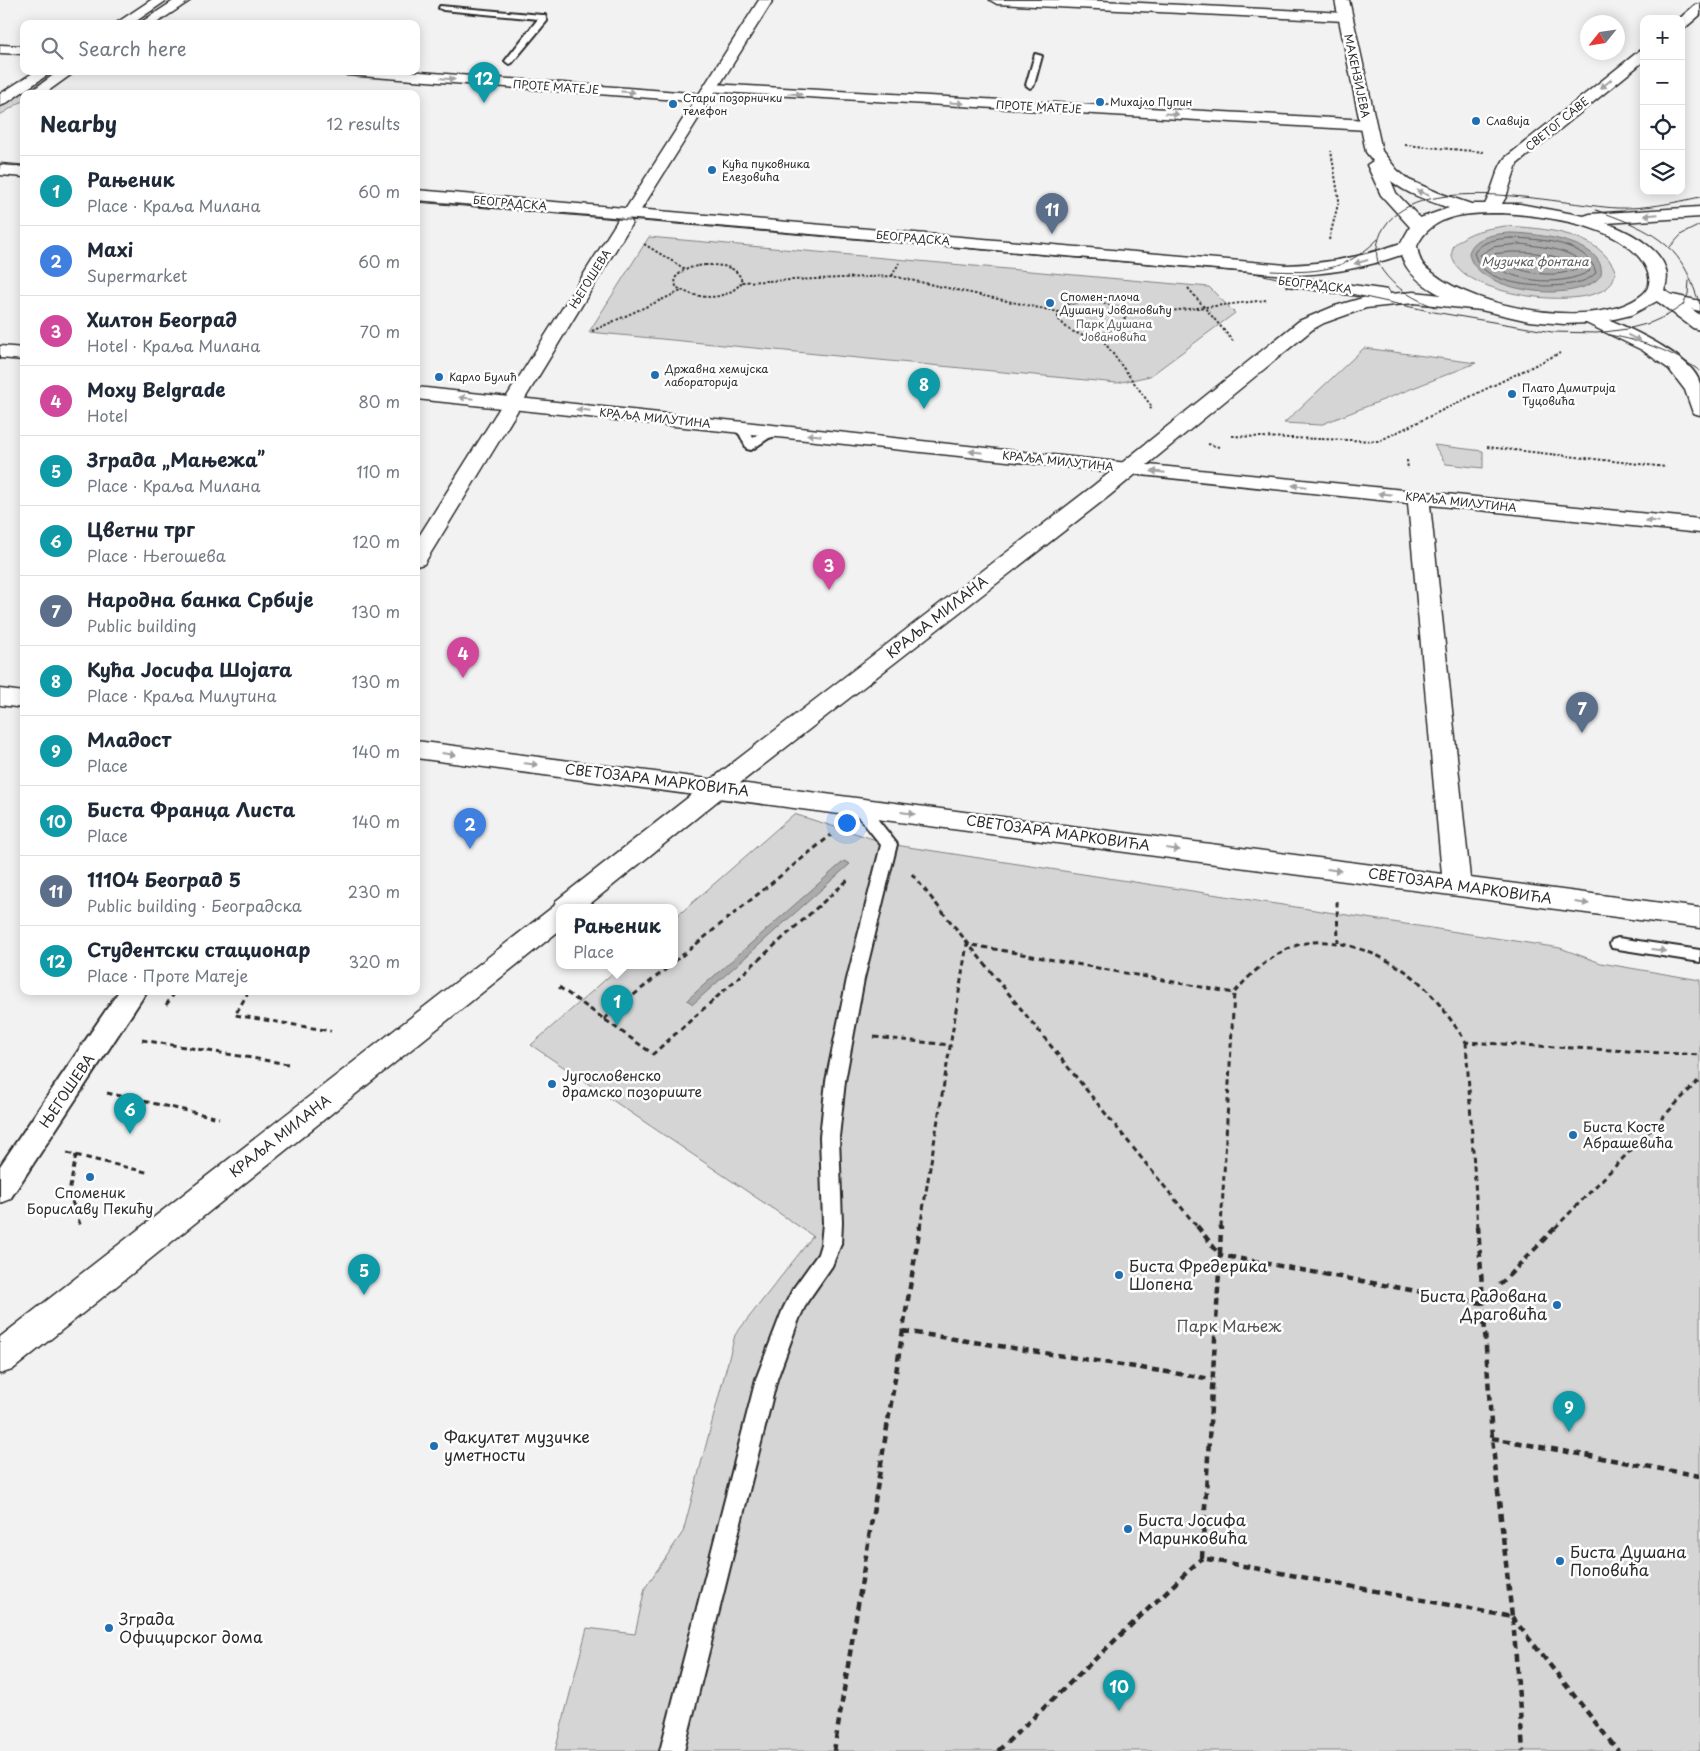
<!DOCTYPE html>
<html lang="en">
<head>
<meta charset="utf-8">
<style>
	body { margin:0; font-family:"Playpen Sans",sans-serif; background:#f6f6f7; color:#1f2937 }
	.controls { position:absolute; right:15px; top:15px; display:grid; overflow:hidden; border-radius:10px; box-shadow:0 2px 12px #0003 }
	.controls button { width:45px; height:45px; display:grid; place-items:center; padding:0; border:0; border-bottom:1px solid #e0e1e3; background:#fff; color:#1f2937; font:25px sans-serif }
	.compass { position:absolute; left:1580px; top:15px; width:45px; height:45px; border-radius:50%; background:#fff; box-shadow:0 2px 12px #0003; rotate:240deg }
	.you { position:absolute; left:846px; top:822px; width:18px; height:18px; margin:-12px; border:4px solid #fff; border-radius:50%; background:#1a73e8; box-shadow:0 0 0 8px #1a73e833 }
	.badge { display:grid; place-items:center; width:32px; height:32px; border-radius:50%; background:#1f6fb2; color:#fff; font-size:16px; font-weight:700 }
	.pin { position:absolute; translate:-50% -41px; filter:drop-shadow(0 1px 2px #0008) }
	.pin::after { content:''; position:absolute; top:26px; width:18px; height:15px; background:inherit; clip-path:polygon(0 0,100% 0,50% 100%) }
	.popup { position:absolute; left:556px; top:904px; width:122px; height:65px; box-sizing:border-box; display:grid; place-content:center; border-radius:10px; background:#fff; filter:drop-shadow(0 1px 4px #0005); font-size:16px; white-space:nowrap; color:#747a83 }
	.popup b { font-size:19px; color:#1f2937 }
	.popup::after { content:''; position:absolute; left:50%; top:100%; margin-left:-10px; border:10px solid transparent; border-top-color:#fff }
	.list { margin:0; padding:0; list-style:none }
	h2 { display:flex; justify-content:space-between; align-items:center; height:65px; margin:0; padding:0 20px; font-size:21px }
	h2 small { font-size:16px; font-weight:400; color:#747a83 }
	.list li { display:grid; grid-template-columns:32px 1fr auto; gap:15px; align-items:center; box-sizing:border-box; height:70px; padding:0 20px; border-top:1px solid #e0e1e3 }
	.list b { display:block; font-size:19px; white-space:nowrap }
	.list p { margin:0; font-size:16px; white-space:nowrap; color:#747a83 }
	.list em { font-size:16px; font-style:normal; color:#747a83 }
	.icon { flex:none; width:28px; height:28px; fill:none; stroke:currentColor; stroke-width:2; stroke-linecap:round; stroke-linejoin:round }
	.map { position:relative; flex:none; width:1700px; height:1751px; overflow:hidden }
	.search { position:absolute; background:#fff; box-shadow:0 2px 12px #0003; left:20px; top:20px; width:400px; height:55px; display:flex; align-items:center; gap:12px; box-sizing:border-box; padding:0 18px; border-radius:10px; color:#747a83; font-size:19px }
	.panel { position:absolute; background:#fff; box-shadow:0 2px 12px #0003; left:20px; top:90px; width:400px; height:905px; border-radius:10px }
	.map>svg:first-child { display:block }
	.green { fill:#d5d5d5; stroke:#808080 }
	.water { fill:#ababab; stroke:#787878 }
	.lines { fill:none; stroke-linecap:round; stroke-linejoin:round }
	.shore { stroke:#5e5e5e; stroke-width:1 }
	.service-casing { stroke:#2b2b2b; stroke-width:4 }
	.pedestrian-casing { stroke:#2b2b2b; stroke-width:4 }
	.minor-casing { stroke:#2b2b2b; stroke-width:3 }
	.tertiary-casing { stroke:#2b2b2b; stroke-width:3 }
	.secondary-casing { stroke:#2b2b2b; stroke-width:3 }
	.path-far2 { stroke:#2b2b2b; stroke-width:2; stroke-dasharray:2.5 2; stroke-linecap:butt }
	.path-far1 { stroke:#2b2b2b; stroke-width:3; stroke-dasharray:5.5 4; stroke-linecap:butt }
	.path { stroke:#2b2b2b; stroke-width:4.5; stroke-dasharray:7 5; stroke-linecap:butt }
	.service { fill:#fff; fill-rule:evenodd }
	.pedestrian { fill:#fff; fill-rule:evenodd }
	.minor { fill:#fff; fill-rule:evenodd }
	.tertiary { fill:#fff; fill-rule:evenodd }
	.secondary { fill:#fff; fill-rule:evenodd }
	.tram { stroke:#2b2b2b; stroke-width:1 }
	.oneway { fill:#a0a0a0 }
	.poi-dot { fill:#1f6fb2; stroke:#fff; stroke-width:2 }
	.labels { text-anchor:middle; stroke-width:5; stroke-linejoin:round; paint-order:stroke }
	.far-street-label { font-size:11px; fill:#2b2b2b; stroke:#fff }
	.far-poi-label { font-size:11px; fill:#2b2b2b; stroke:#fff; text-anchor:start }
	.far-park-label { font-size:11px; fill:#565656; stroke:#fff }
	.far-water-label { font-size:12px; font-style:italic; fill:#585858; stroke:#fff }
	.street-label { font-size:14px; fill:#2b2b2b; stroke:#fff }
	.poi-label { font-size:14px; fill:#2b2b2b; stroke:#fff; text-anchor:start }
	.near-poi-label { font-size:16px; fill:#2b2b2b; stroke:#fff; text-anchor:start }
	.near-park-label { font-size:16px; fill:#565656; stroke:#fff }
</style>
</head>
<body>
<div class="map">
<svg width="1700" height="1751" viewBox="0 0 1700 1751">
	<rect width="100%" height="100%" fill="#f2f2f2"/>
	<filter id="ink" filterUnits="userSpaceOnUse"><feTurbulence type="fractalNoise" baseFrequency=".02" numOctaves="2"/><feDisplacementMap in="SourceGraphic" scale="10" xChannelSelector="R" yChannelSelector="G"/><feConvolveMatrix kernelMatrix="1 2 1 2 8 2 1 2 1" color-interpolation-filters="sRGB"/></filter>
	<g filter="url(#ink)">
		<path class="green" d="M46,71H69L34,94H24V100L0,115V101Z
			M1505,226C1542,228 1602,232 1616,273C1614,276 1613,281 1611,284C1587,313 1459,295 1452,256C1451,253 1453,248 1454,245C1469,231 1485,229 1505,226Z
			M649,237L1209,287L1235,313L1150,376L1117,383L589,332Z
			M1364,348L1476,363L1320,425L1284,423Z
			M1434,445L1483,451V468L1446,464Z
			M794,814L889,844L1560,948L1601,963L1700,980V1751H555L587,1628L635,1634L645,1588L683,1532L735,1335L813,1236L531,1045L622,965H674L675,918Z"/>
		<path class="water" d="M1510,233C1533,233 1607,241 1601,275C1580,306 1473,292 1469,253C1474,236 1495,234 1510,233Z
			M844,861L850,864L693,1004L687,1000Z"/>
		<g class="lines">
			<path class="shore" d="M1511,238C1538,239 1588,241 1596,273C1592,276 1588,280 1583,281C1557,290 1496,288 1479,264C1477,261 1475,256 1474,253C1483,240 1497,239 1511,238Z
				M1520,244C1544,247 1576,249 1590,271C1558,289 1506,282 1480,255L1493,247Z
				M1511,252C1532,252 1561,253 1576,269C1551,280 1516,272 1494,257L1495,254Z"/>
			<g class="service-casing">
				<path id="service" d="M440,6L542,15H545L547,21L512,63L509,64L505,61L538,19L443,10L439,8Z
					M1035,54L1042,56L1034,85L1030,88L1026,85Z
					M738,423L749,430L753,438L761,432L779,427L785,431L783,434L769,438L751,450L747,449L740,435L732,427Z
					M858,801L864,802L897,844L864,979L845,1081L839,1137L842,1223L841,1244L832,1266L807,1302L799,1319L777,1379L684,1751H660L756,1379L783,1309L793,1289L818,1254L821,1244L823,1223L820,1137L826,1081L847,979L881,845L850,806L852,802Z
					M1618,938L1700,950V962L1612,948L1610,944L1612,940Z"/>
			</g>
			<g class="pedestrian-casing">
				<path id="pedestrian" d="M119,991H147L10,1199L0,1203V1166Z"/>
			</g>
			<g class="minor-casing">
				<path id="minor" d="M990,0H1080L1345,13L1352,17L1345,21L997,4Z
					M1700,4V15L1686,27L1681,28V19H1679L1695,5Z
					M0,45L24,46V54L0,53Z
					M1644,50V61L1517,164L1506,197L1497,212H1485L1483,208C1493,192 1494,173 1505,158L1639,51Z
					M340,71H408L704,94L709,95L711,98L709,101L704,102L347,75Z
					M711,84L1367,120L1372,122L1375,125L1372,128L1367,130L706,91L704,88L706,85Z
					M1664,293L1700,301V311L1658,302L1655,298L1658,294Z
					M0,346L24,348V360L0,358Z
					M416,387L1128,463L1700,519V533L1430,505L1470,878L1700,908V928L416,758V741L1442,874L1408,503L416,399Z"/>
			</g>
			<g class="tertiary-casing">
				<path id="tertiary" d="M151,0H167L132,24H115Z
					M175,0H191L155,24L140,23Z
					M759,0H773L639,213L637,217H625L623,213Z
					M36,71H53L5,104L0,106V94Z
					M59,71H76L44,94H27Z
					M624,218L630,219L632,223L427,559L424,564L416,566V541L616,223L618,219Z
					M0,689L24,692V708L0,705Z"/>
			</g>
			<g class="secondary-casing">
				<path id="secondary" d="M1335,0H1349L1382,151L1397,170L1409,180L1439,193L1471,204H1520L1584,216L1590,214L1700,207V217L1606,223C1631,232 1679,256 1664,290L1700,315V330L1693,328L1657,301L1631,315L1610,320C1633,330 1695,358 1700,384C1700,393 1700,405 1700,415L1693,413L1685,390L1669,369L1642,350L1586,323L1564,324L1529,321L1481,310L1414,303L1366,308L1324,323L1313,329L1109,496L726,794L586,907H560V930L12,1370L0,1374V1337L554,906L557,900L708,782L1093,486L1299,321L1335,306L1366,297L1294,287L1288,286L1285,282L1288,278L1294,277L1381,289L1387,290L1390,294L1414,292L1441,295C1424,286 1407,274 1401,255C1364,268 1326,275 1286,275L416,200V190L1286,265C1326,264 1363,257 1401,243L1410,227L1381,195L1367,165L1373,161L1366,152ZM1391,181C1407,194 1429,201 1449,208L1420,218L1396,193ZM1502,213C1545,216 1628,225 1647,270C1651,279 1650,288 1643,294C1598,332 1476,308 1434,274C1430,271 1425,268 1423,264C1419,259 1418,252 1417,246C1432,213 1470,213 1502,213Z
					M0,165L24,167V177L0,175Z"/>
			</g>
			<path class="path-far2" d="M1405,145L1484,152
				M1329,240L1339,200L1331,151
				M644,244L685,269
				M705,265C720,265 738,265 742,282C726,302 697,300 676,287L675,278C683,269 693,266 705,265Z
				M892,276L899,263
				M742,282L892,276L1058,312
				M1188,288L1233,341
				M1095,301L1117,307L1125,315L1124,323C1109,334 1087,340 1070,330C1066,328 1062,322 1058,319V312L1068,304Z
				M1125,316L1267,300
				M592,331L681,291
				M1099,335L1152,407L1150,409
				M1232,436L1379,441L1560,353
				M1208,444L1219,447
				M1487,447L1666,467
				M1407,460L1408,469"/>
			<path class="path-far1" d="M912,874L1198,1228
				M1337,901L1338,943
				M674,962L831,835
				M559,987L653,1054L849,879
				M249,991L235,1015L331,1031
				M166,1005L176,991
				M604,1019L671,965
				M874,1037L950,1045
				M142,1040L288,1064
				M1466,1042L1478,1228
				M107,1093L219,1118
				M67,1153L150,1173
				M76,1155L69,1193L81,1227
				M920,1228L967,944L1234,993C1252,972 1274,952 1301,944C1337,934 1393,958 1419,982C1437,999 1452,1021 1466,1042L1700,1055
				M1221,1228L1234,993
				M1555,1228L1700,1079"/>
			<path class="path" d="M1197,1226L1220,1255
				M1478,1226L1492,1438L1512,1617L1202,1558L1220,1255L1482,1303
				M1220,1254L1221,1226
				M1483,1302L1557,1226
				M903,1331L1212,1379
				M1492,1438L1700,1476
				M1512,1617L1618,1751
				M1513,1618L1523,1751
				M834,1751L920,1226
				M998,1751L1202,1558"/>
			<use href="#service" class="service"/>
			<use href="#pedestrian" class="pedestrian"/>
			<use href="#minor" class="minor"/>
			<use href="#tertiary" class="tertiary"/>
			<use href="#secondary" class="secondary"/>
			<path class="tram" d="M0,163L24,165
				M416,202L1254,273L1434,312L1552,332L1597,333L1627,329L1650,323L1668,315L1683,305L1688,294L1689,281
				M1596,210C1626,221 1662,233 1681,262C1690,274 1694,290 1700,304
				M1669,248L1682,234L1700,225
				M1271,271C1316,273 1345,272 1378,239
				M1437,308C1416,300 1395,289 1382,270C1374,259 1376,245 1381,233C1412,167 1559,205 1617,208C1645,209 1673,203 1700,197
				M1609,335C1643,341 1672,351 1700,371"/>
		</g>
		<defs><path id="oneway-solid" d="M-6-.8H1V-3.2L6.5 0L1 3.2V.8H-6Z" transform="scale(1.25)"/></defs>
		<g class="oneway">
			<use href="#oneway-solid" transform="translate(448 79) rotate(5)"/>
			<use href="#oneway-solid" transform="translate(1606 84) rotate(141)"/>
			<use href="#oneway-solid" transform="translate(628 92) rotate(4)"/>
			<use href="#oneway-solid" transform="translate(795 94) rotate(3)"/>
			<use href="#oneway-solid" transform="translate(957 103) rotate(3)"/>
			<use href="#oneway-solid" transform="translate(1172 114) rotate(3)"/>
			<use href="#oneway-solid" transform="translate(1423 193) rotate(-157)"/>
			<use href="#oneway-solid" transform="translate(1651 215) rotate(175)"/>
			<use href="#oneway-solid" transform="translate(1361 262) rotate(165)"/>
			<use href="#oneway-solid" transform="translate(1634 338) rotate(27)"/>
			<use href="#oneway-solid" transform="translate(466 398) rotate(-174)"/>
			<use href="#oneway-solid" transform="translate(583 410) rotate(-174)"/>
			<use href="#oneway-solid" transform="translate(814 435) rotate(-174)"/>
			<use href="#oneway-solid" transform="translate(976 452) rotate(-174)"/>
			<use href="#oneway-solid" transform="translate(1158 472) rotate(-174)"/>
			<use href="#oneway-solid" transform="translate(1299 486) rotate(-174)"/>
			<use href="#oneway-solid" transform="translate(1385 494) rotate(-174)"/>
			<use href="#oneway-solid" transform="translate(1652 521) rotate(-174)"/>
			<use href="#oneway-solid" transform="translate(449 754) rotate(7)"/>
			<use href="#oneway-solid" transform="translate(531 764) rotate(7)"/>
			<use href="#oneway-solid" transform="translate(908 813) rotate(8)"/>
			<use href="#oneway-solid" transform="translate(1173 849) rotate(8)"/>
			<use href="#oneway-solid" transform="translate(1334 870) rotate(7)"/>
			<use href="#oneway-solid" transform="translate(1582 903) rotate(7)"/>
			<use href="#oneway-solid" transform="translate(1659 950) rotate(8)"/>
		</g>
	</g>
	<g class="poi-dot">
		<circle cx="1100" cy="102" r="5"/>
		<circle cx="673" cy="104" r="5"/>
		<circle cx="1476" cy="121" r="5"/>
		<circle cx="712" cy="170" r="5"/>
		<circle cx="1050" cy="303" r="5"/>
		<circle cx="655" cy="375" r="5"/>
		<circle cx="439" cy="377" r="5"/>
		<circle cx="1512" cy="394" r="5"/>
		<circle cx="552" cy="1084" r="5"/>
		<circle cx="1573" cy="1135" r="5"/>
		<circle cx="90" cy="1177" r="5"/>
		<circle cx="1119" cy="1275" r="5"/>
		<circle cx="1557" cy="1305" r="5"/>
		<circle cx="434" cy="1446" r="5"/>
		<circle cx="1128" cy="1529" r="5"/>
		<circle cx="1560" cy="1561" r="5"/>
		<circle cx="109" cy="1628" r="5"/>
	</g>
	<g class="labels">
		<g class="far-street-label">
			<text transform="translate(1357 76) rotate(78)" y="4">МАКЕНЗИЈЕВА</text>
			<text transform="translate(556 87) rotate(4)" y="4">ПРОТЕ МАТЕЈЕ</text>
			<text transform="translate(1039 107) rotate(3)" y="4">ПРОТЕ МАТЕЈЕ</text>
			<text transform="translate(1557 124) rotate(-39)" y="4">СВЕТОГ САВЕ</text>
			<text transform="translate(510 203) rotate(5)" y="4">БЕОГРАДСКА</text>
			<text transform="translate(913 238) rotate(5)" y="4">БЕОГРАДСКА</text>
			<text transform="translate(590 279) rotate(-58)" y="4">ЊЕГОШЕВА</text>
			<text transform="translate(1315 285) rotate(7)" y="4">БЕОГРАДСКА</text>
			<text transform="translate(655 418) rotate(6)" y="4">КРАЉА МИЛУТИНА</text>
			<text transform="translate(1058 461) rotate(6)" y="4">КРАЉА МИЛУТИНА</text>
			<text transform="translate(1461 502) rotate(6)" y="4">КРАЉА МИЛУТИНА</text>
		</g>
		<g class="far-poi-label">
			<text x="683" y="102">Стари позорнички<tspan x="683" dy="13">телефон</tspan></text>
			<text x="1110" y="106">Михајло Пупин</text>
			<text x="1486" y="125">Славија</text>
			<text x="722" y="168">Кућа пуковника<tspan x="722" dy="13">Елезовића</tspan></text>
			<text x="1060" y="301">Спомен-плоча<tspan x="1060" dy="13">Душану Јовановићу</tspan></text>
			<text x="665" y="373">Државна хемијска<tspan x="665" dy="13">лабораторија</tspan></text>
			<text x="449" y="381">Карло Булић</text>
			<text x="1522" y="392">Плато Димитрија<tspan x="1522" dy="13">Туцовића</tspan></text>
		</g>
		<g class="far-park-label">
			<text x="1114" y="328">Парк Душана<tspan x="1114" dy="13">Јовановића</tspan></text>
		</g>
		<g class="far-water-label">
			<text x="1535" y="266">Музичка фонтана</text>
		</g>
		<g class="street-label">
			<text transform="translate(937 617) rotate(-38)" y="5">КРАЉА МИЛАНА</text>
			<text transform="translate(657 780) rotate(7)" y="5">СВЕТОЗАРА МАРКОВИЋА</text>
			<text transform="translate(1058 833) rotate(8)" y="5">СВЕТОЗАРА МАРКОВИЋА</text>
			<text transform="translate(1460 886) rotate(8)" y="5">СВЕТОЗАРА МАРКОВИЋА</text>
			<text transform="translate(67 1091) rotate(-56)" y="5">ЊЕГОШЕВА</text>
			<text transform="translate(280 1136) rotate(-38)" y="5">КРАЉА МИЛАНА</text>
		</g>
		<g class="poi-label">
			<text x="562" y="1081">Југословенско<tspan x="562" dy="16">драмско позориште</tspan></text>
			<text x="1583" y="1132">Биста Косте<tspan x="1583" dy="16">Абрашевића</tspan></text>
			<text x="90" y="1198" text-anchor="middle">Споменик<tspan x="90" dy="16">Бориславу Пекићу</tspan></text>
		</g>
		<g class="near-poi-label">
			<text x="1129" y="1272">Биста Фредерика<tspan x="1129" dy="18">Шопена</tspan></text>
			<text x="1547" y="1302" text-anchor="end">Биста Радована<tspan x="1547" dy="18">Драговића</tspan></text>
			<text x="444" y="1443">Факултет музичке<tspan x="444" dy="18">уметности</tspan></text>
			<text x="1138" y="1526">Биста Јосифа<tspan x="1138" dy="18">Маринковића</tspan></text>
			<text x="1570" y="1558">Биста Душана<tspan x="1570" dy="18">Поповића</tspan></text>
			<text x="119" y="1625">Зграда<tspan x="119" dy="18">Официрског дома</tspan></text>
		</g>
		<g class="near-park-label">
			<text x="1229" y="1332">Парк Мањеж</text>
		</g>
	</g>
</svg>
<div class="controls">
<button>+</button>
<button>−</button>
<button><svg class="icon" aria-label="locate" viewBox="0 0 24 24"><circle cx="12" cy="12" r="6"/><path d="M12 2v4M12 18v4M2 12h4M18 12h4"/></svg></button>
<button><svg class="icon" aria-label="layers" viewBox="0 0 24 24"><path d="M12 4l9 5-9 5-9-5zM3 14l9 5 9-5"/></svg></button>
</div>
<svg class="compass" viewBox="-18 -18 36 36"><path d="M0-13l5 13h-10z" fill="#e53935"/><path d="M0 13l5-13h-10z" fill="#747a83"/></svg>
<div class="you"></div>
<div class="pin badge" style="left:617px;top:1026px;background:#0f9aa8">1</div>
<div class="popup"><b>Рањеник</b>Place</div>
<div class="pin badge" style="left:470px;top:849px;background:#3f7fe0">2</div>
<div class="pin badge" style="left:829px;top:590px;background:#d1479c">3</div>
<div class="pin badge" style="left:463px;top:678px;background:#d1479c">4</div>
<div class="pin badge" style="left:364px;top:1295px;background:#0f9aa8">5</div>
<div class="pin badge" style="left:130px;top:1134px;background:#0f9aa8">6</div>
<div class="pin badge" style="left:1582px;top:733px;background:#5c6f8a">7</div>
<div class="pin badge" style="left:924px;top:409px;background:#0f9aa8">8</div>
<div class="pin badge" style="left:1569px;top:1432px;background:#0f9aa8">9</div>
<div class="pin badge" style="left:1119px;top:1711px;background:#0f9aa8">10</div>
<div class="pin badge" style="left:1052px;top:234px;background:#5c6f8a">11</div>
<div class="pin badge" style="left:484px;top:103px;background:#0f9aa8">12</div>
<div class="search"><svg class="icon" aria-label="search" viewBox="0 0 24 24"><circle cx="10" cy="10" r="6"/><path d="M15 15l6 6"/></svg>Search here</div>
<section class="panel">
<h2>Nearby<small>12 results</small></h2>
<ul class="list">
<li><span class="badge" style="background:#0f9aa8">1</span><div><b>Рањеник</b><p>Place · Краља Милана</p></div><em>60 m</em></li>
<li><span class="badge" style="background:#3f7fe0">2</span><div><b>Maxi</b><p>Supermarket</p></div><em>60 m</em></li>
<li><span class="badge" style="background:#d1479c">3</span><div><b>Хилтон Београд</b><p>Hotel · Краља Милана</p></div><em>70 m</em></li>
<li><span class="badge" style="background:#d1479c">4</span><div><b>Moxy Belgrade</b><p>Hotel</p></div><em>80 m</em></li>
<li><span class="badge" style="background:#0f9aa8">5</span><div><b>Зграда „Мањежа”</b><p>Place · Краља Милана</p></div><em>110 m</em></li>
<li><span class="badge" style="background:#0f9aa8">6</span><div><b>Цветни трг</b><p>Place · Његошева</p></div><em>120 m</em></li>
<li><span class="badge" style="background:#5c6f8a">7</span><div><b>Народна банка Србије</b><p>Public building</p></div><em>130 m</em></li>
<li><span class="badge" style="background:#0f9aa8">8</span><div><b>Кућа Јосифа Шојата</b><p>Place · Краља Милутина</p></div><em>130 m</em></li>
<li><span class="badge" style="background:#0f9aa8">9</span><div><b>Младост</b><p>Place</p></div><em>140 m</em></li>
<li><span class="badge" style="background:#0f9aa8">10</span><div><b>Биста Франца Листа</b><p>Place</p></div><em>140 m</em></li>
<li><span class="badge" style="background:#5c6f8a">11</span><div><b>11104 Београд 5</b><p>Public building · Београдска</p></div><em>230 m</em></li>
<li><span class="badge" style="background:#0f9aa8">12</span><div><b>Студентски стационар</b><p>Place · Проте Матеје</p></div><em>320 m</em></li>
</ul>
</section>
</div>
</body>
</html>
